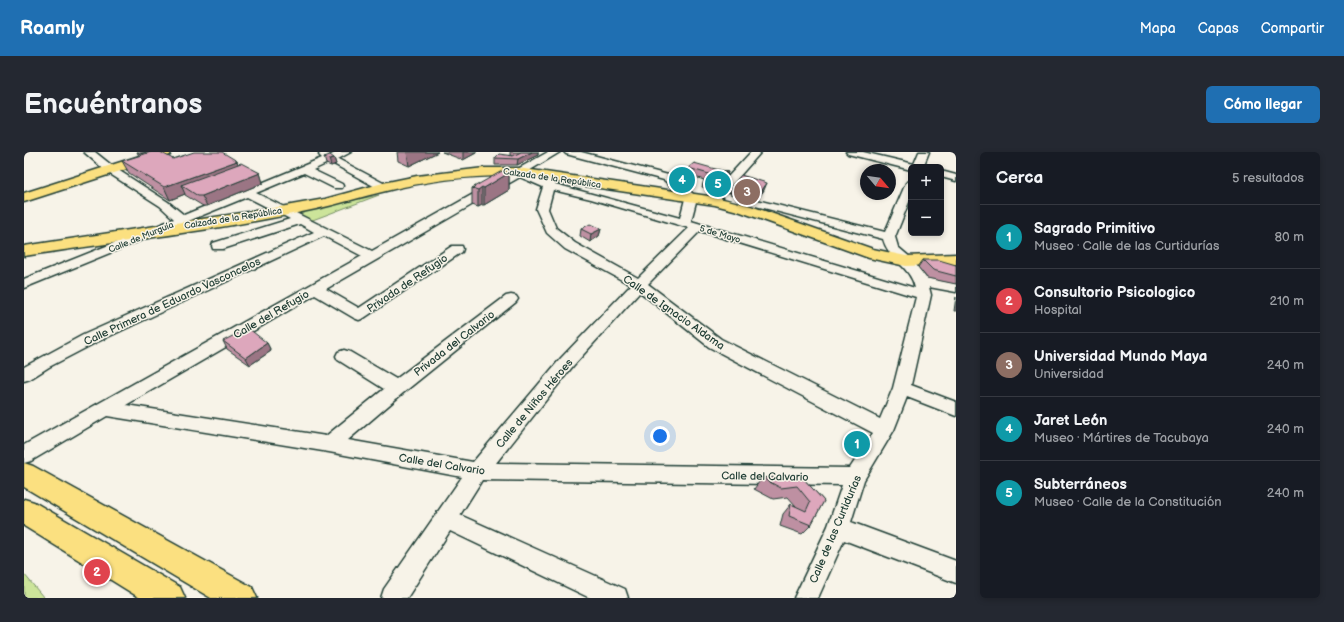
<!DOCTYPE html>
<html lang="es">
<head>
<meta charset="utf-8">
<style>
	body { margin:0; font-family:"Balsamiq Sans",sans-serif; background:#242831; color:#f1f3f6 }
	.controls { position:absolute; right:12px; top:12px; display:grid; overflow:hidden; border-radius:6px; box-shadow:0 2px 6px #0003 }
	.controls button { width:36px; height:36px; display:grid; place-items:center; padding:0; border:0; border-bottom:1px solid #363941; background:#171b24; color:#f1f3f6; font:20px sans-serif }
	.compass { position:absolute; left:836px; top:12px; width:36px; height:36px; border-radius:50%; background:#171b24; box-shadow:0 2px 6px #0003; rotate:119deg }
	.you { position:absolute; left:636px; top:284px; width:14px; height:14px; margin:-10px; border:3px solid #fff; border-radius:50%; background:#1a73e8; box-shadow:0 0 0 6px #1a73e833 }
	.badge { display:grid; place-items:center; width:26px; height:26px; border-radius:50%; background:#1f6fb2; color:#fff; font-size:13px; font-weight:700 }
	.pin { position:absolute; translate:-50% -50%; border:2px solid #fff; box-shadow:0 1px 4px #0006 }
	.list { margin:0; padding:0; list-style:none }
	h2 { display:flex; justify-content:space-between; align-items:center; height:52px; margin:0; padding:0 16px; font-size:17px }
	h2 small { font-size:13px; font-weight:400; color:#9ea1a6 }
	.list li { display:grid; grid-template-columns:26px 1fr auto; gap:12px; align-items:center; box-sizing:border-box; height:64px; padding:0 16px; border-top:1px solid #363941 }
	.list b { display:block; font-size:15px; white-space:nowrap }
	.list p { margin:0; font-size:13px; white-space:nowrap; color:#9ea1a6 }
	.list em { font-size:13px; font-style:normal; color:#9ea1a6 }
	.map { position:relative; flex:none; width:932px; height:446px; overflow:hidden; border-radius:6px }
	header { display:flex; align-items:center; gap:24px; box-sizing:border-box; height:56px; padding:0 20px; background:#1f6fb2; color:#fff }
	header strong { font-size:19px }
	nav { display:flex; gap:22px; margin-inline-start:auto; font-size:14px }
	.intro { display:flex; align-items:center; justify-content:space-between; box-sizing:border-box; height:96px; padding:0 24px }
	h1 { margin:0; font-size:28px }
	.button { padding:10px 18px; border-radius:6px; background:#1f6fb2; color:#fff; font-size:14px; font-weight:700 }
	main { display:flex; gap:24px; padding:0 24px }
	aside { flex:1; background:#171b24; border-radius:6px; box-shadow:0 2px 6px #0003 }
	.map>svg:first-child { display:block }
	.green { fill:#cce49a; stroke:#769067 }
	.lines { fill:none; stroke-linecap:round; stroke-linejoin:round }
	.minor-casing { stroke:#1f3d34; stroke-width:3 }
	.major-casing { stroke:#1f3d34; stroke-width:3 }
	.minor { fill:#f7f3e8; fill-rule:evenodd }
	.major { fill:#fbe080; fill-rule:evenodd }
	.wall { fill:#be90a2; stroke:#1f3d34 }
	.shaded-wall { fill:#9b7584; stroke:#1f3d34 }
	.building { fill:#dda7bc; stroke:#1f3d34 }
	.labels { text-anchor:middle; stroke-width:3; stroke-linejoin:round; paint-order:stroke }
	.far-street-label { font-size:9px; fill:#1f3d34; stroke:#f7f3e8 }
	.street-label { font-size:11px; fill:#1f3d34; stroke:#f7f3e8 }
</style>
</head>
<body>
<header>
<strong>Roamly</strong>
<nav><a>Mapa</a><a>Capas</a><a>Compartir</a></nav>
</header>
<div class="intro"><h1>Encuéntranos</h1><a class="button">Cómo llegar</a></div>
<main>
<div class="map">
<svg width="932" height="446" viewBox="0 0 932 446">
	<rect width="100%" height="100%" fill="#f7f3e8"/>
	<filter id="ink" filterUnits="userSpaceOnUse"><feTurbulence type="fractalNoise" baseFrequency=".025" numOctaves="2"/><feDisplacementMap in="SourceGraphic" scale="8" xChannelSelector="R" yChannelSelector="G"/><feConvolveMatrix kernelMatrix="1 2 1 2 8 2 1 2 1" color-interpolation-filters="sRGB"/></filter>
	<g filter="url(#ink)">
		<path class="green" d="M355,43L286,69L267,60Z
			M0,422L20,446H0Z"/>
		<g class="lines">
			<g class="minor-casing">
				<path id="minor" d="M60,0H71L91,16L144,50L160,63L298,6L295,3L296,1L300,0L307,3L313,0H327L314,7L363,33L364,35L363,37H355L306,10L289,18L318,32L319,34L318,36H310L280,21L232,41L348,99L524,0H536L503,20L522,28L524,23H532L533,25L531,32L656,66L661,47L640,28L542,2L540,0H557L648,24L661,34L673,46L667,69L891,136C887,115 864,107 859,87L701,46L699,44L701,42L705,41L861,80L882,31L887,28V45L871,85L874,95L887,106L902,126L932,132V140L905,135L907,143L887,233L932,250V264L883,245L870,278L840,328L827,370L932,409V431L820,388L794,446H770L804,374L818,333L458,328L436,363L601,437L604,446H566L426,379L383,446H357L360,437L438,325L305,300L83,264L7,309L0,311V293L338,104L300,84L71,191L25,215L6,227L0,229V215L59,183L290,80L276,72L199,97H189L188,94L189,91L266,67L223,45L0,136V127L150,67L136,54L83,20ZM496,25L519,35L512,57L523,81L541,97L607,133L537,206L449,310L324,288L379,241L492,150L494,147L492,144L487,143L482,144L372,227L326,200L320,198L314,200L312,204L314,208L360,237L302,284L102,253L291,143L330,166L335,168L340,166L438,100L439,97L438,94H428L335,156L302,137ZM529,38L567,47L665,76L614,126L551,91L532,76L524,57ZM676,79L892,145L869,236L856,267L697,187L624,132ZM616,140L685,195L849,281L826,316L472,311L549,214Z
					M727,0H737L698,44L695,51H687L685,49L689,41Z
					M822,0H839L890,12L895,0H905L899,15H887V18L824,2Z
					M917,19L932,23V29L917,25Z"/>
			</g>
			<g class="major-casing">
				<path id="major" d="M128,0H147L146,3L0,50V41Z
					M460,16H494L691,45L724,53L849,97L882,104L932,102V112L882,114L845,106L714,59L691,53L494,24C450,23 405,28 362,39C339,44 316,52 292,57C196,78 97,89 0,104V94L256,55L301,47L359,31L393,24Z
					M0,311L9,314L228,435L233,446H187L0,335Z
					M0,347L10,350L156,435L161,446H116L0,374Z"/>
			</g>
			<use href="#minor" class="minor"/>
			<use href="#major" class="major"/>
		</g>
		<path class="wall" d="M113,0L149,7L213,9L214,12L236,21L239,31L183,54H179L161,43V42L146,48L105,21L98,9L115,4Z
			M373,0H414L385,14L374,9Z
			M418,0H452V1L439,8Z
			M486,0H514V3L493,13H471V6L489,4L486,3Z
			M300,5L310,6L312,12L307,14L302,12Z
			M664,16L694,18L704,20L703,23L691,38L678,35L680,28L662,22Z
			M485,21V38L460,53H458L454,55L448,53V36Z
			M708,35L740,38L733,48L706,42Z
			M557,77H577L575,84L566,90L556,84Z
			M899,108L932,113V132L903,126L894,115Z
			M932,145V159H930Z
			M199,189L243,191L247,199L226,213L203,197Z
			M777,324L800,349L787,373L778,382L756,374L759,362L767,352L772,354L764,345L749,347L730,337L738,326Z"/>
		<path class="shaded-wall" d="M122,0H133L118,5L116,2Z
			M383,0H414L385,14Z
			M439,0H452V1L439,8Z
			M508,0H514V3L493,13L494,7Z
			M310,6L312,12L307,14L305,7Z
			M213,9L217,21L157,33L161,42L146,48L140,35Z
			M702,20H704L703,23L691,38L693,31Z
			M236,21L239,31L183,54L178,44Z
			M485,21V38L460,53V36Z
			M743,31L740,38L733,48L736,41Z
			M458,35V53L454,55V38Z
			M577,77L575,84L566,90L567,82Z
			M243,191L247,199L226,213L222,206Z"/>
		<path class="building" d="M113,0H122L116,2Z
			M127,0H136L149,7L170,0H198L213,9L140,35L98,9Z
			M497,0H508L494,7L471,6L475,2L489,4Z
			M306,3L310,6L305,7L300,5Z
			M217,11L236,21L178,44H174L157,33Z
			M670,11L702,20L693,31L681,28L685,22L664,16Z
			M694,18L704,20L700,23L702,20Z
			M478,19L485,21L460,36L458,35L454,38L448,36Z
			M717,23L743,31L736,41L708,35Z
			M566,72L577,77L567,82L557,77Z
			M899,108H915L932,113V124L909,118Z
			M224,176L243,191L222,206L199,189Z
			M777,324L800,349L787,373L765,364L767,352L782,359L786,350L773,334L757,336L738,326Z"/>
	</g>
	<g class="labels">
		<g class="far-street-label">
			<text transform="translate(528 26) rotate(8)" y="3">Calzada de la República</text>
			<text transform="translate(209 66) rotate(-9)" y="3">Calzada de la República</text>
			<text transform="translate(696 82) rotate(17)" y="3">5 de Mayo</text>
			<text transform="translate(117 85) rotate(-22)" y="3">Calle de Murguía</text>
		</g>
		<g class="street-label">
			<text transform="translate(383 131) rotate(-34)" y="4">Privada de Refugio</text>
			<text transform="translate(148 149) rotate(-25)" y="4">Calle Primera de Eduardo Vasconcelos</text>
			<text transform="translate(650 160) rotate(35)" y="4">Calle de Ignacio Aldama</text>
			<text transform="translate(247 162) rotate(-30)" y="4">Calle del Refugio</text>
			<text transform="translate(430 191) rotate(-38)" y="4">Privada del Calvario</text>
			<text transform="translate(510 251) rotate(-50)" y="4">Calle de Niños Héroes</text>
			<text transform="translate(418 312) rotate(9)" y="4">Calle del Calvario</text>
			<text transform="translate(741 324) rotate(1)" y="4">Calle del Calvario</text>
			<text transform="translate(811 377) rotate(-67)" y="4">Calle de las Curtidurías</text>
		</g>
	</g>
</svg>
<div class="controls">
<button>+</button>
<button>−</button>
</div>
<svg class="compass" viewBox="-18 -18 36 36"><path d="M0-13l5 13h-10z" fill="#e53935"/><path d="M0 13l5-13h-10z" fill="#9ea1a6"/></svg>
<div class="you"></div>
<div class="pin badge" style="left:833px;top:292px;background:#0f9aa8">1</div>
<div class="pin badge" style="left:73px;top:420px;background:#e0444e">2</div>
<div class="pin badge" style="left:723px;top:40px;background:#8d6e63">3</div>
<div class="pin badge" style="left:658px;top:28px;background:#0f9aa8">4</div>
<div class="pin badge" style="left:694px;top:32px;background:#0f9aa8">5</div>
</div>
<aside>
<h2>Cerca<small>5 resultados</small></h2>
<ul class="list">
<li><span class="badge" style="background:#0f9aa8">1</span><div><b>Sagrado Primitivo</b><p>Museo · Calle de las Curtidurías</p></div><em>80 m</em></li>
<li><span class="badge" style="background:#e0444e">2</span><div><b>Consultorio Psicologico</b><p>Hospital</p></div><em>210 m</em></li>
<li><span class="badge" style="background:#8d6e63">3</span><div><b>Universidad Mundo Maya</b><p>Universidad</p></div><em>240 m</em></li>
<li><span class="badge" style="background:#0f9aa8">4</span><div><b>Jaret León</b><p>Museo · Mártires de Tacubaya</p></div><em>240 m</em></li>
<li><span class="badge" style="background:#0f9aa8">5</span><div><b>Subterráneos</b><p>Museo · Calle de la Constitución</p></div><em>240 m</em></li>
</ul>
</aside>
</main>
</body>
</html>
